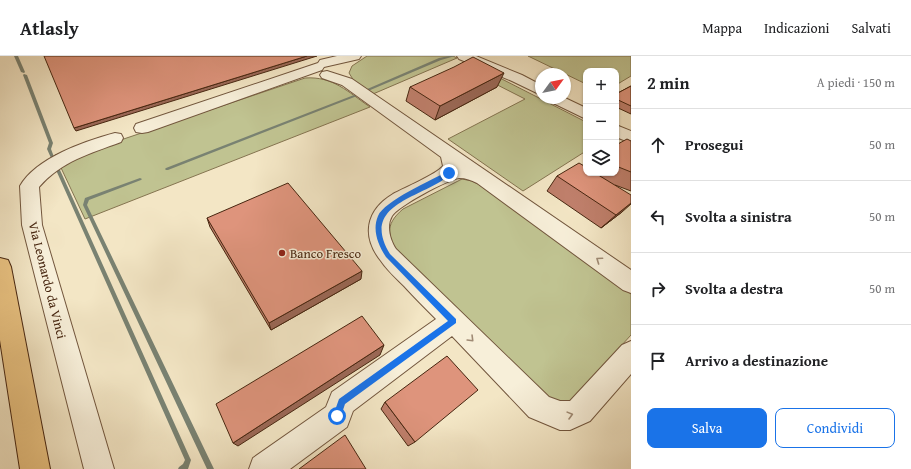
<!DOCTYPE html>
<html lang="it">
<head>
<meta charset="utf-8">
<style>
	body { margin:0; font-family:"Gentium Book Plus",serif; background:#f6f6f6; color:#202124 }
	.controls { position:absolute; right:12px; top:12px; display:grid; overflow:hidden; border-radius:8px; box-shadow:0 1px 3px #0004 }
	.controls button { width:36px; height:36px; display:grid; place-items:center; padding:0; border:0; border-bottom:1px solid #e0e0e0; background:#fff; color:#202124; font:20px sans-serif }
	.compass { position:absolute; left:535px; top:12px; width:36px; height:36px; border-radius:50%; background:#fff; box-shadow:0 1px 3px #0004; rotate:57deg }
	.stop { position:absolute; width:12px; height:12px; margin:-9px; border:3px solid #1a73e8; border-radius:50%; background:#fff }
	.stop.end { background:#1a73e8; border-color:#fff; box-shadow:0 1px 4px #0008 }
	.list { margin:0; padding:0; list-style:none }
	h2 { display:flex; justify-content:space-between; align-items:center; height:52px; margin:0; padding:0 16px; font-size:17px }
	h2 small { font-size:13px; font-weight:400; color:#757577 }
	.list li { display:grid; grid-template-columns:26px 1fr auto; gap:12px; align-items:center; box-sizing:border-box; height:72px; padding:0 16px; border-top:1px solid #e0e0e0 }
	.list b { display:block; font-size:15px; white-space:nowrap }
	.list em { font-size:13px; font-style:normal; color:#757577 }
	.actions { display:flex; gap:8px; padding:12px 16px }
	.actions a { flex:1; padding:9px 0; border:1px solid #1a73e8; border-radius:8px; text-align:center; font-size:14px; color:#1a73e8 }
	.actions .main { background:#1a73e8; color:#fff }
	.icon { flex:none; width:22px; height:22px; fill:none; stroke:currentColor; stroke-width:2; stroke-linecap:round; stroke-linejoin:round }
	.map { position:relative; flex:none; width:631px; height:413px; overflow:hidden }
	header { display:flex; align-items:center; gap:24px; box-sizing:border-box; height:56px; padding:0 20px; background:#fff; border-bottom:1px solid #e0e0e0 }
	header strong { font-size:19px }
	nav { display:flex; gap:22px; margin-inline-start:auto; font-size:14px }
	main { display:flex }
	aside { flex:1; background:#fff }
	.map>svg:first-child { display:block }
	.green { fill:#c0c391; stroke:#847450 }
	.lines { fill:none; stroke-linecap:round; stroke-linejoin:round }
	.stream { fill:#798272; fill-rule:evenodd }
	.minor-casing { stroke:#72563d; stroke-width:2 }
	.major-casing { stroke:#472610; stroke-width:2 }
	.minor { fill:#f7efd9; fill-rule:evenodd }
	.major { fill:#eac382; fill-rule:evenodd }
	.wall { fill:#bf7f6b; stroke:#472610 }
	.shaded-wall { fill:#9b6857; stroke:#472610 }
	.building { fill:#de947c; stroke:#472610 }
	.oneway { stroke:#9f8a74 }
	.route { fill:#1a73e8 }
	.poi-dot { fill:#8f2418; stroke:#f7efd9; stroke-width:1.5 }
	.labels { text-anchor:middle; stroke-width:3; stroke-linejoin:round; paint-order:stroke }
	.poi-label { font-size:13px; fill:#472610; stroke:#f7efd9; text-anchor:start }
	.street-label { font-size:13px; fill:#472610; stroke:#f7efd9 }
</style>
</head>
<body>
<header>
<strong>Atlasly</strong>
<nav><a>Mappa</a><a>Indicazioni</a><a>Salvati</a></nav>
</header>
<main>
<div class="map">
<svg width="631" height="413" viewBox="0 0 631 413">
	<rect width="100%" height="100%" fill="#f3e6c5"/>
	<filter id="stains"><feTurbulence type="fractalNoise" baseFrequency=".005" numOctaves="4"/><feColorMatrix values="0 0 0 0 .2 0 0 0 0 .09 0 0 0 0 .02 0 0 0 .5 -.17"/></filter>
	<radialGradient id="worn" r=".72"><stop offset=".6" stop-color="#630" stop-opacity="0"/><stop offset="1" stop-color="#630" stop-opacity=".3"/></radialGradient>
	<path class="green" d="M367,0H453L457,2L373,38L354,25L349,17L352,10Z
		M528,0H631V20L616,29V15H586V28Z
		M466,13L494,19L586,66V95L523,135L448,83L525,43Z
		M305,22C333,20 348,36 370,51L85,163L55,99L76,92L79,98Z
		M462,123L472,125L478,128L631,238V279L569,347L557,349L399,201C389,180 383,170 403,153Z"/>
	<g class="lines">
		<path class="stream" d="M14,0H18L25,16L24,17L21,16Z
			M449,0H455L441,4L368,35L365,34L439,2Z
			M24,18L27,19L53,87L51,93L54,101L53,102H51L47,93L49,87L23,19Z
			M354,39L357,40L168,114H166L165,113L166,112Z
			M57,113H58L60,114L190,402L191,404L188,413H178L179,411L183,408L185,404L56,114Z
			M140,122L142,123L141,124L89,144L87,149L214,413H207L83,149L85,142Z"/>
		<g class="minor-casing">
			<path id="minor" d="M337,0H361L359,3L324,11L322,14L148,76L142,77L136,76L134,72L136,68L318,7L320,4Z
				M457,0H476L522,19L541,29V39L512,25L459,3Z
				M327,15L352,23L631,214V237L623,234L477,127C471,124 466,122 459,122C447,124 398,150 392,160C386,170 390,184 396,193L549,341L560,345H570L622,289L631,285V318L590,365L570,374H560L529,361L452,280L353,355L347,371L290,413H249L253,402L326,351L332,336L436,263C425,252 414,241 404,230C396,222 387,214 381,205C361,180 366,154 393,138C404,132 437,118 443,110L441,101L342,29L322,22L320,19L322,16Z
				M547,42H565L586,52V63L549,45Z
				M616,69L631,75V87L616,81Z
				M115,77L121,78L123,82L121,86C89,98 62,105 39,131L42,169L114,413H84L22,169L20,130C36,102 85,85 115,77Z"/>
		</g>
		<g class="major-casing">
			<path id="major" d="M0,202L8,204L11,211L50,413H20L0,284Z"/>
		</g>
		<use href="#minor" class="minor"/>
		<use href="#major" class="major"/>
	</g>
	<path class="wall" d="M631,30V58L616,51V38Z
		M410,31H497L435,64L406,45Z
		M631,85V135L615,129L622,156L601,172L547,135L557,120L586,117H616V89Z
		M207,162L361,223L271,274L210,171Z
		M385,346L415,386L408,390L381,353Z"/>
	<path class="shaded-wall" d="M307,0H317L76,75L74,72Z
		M504,17L497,31L435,64L440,50Z
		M631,147V148L622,156L601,172L616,159Z
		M362,215L361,223L271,274L269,267Z
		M384,289L380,299L238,390L233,387Z"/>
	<path class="building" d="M44,0H307L74,72Z
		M473,1L504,17L440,50L410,31L454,11Z
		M631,30V50L616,43V38Z
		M627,83L631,85V116L616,110V89Z
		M579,107L586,111V117H595L631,139V147L616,159L557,120Z
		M288,127L362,215L269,267L207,162Z
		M362,260L384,289L233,387L216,348Z
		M447,300L478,334L415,386L385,346Z
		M345,379L366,413H299Z"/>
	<defs><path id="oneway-chevron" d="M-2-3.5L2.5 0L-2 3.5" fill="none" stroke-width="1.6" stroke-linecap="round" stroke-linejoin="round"/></defs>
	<g class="oneway">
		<use href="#oneway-chevron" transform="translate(599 204) rotate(-145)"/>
		<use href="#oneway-chevron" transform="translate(471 283) rotate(45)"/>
		<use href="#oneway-chevron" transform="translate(570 359) rotate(-15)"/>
	</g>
	<path class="route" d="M448,115L452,117C426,142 358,146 390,198L456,263V267L345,348L340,363L337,365L334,363L333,360L339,343L448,265L386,201C378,189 372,174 378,160C384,145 432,124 448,115Z"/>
	<circle class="poi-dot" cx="282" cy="197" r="4"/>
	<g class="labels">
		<g class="poi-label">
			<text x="290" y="202">Banco Fresco</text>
		</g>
		<g class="street-label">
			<text transform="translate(48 224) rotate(76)" y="5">Via Leonardo da Vinci</text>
		</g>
	</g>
	<rect width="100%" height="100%" filter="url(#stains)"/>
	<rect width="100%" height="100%" fill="url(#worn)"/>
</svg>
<div class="controls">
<button>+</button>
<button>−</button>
<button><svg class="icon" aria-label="layers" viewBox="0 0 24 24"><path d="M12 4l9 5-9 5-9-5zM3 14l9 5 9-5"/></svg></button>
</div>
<svg class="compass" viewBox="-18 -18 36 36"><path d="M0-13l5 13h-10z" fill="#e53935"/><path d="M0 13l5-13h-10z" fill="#757577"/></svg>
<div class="stop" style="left:337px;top:360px"></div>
<div class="stop end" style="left:449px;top:117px"></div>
</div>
<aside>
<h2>2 min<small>A piedi · 150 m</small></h2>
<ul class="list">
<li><svg class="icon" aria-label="ahead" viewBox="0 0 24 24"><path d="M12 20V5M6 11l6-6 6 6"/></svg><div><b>Prosegui</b></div><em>50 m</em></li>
<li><svg class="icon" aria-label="left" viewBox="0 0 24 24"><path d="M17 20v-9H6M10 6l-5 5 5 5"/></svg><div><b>Svolta a sinistra</b></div><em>50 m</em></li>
<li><svg class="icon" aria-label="right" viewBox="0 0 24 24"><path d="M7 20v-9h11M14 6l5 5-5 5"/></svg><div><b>Svolta a destra</b></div><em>50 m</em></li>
<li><svg class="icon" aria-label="arrive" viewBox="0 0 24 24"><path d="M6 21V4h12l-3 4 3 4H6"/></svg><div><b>Arrivo a destinazione</b></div></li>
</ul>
<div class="actions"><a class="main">Salva</a><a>Condividi</a></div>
</aside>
</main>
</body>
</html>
